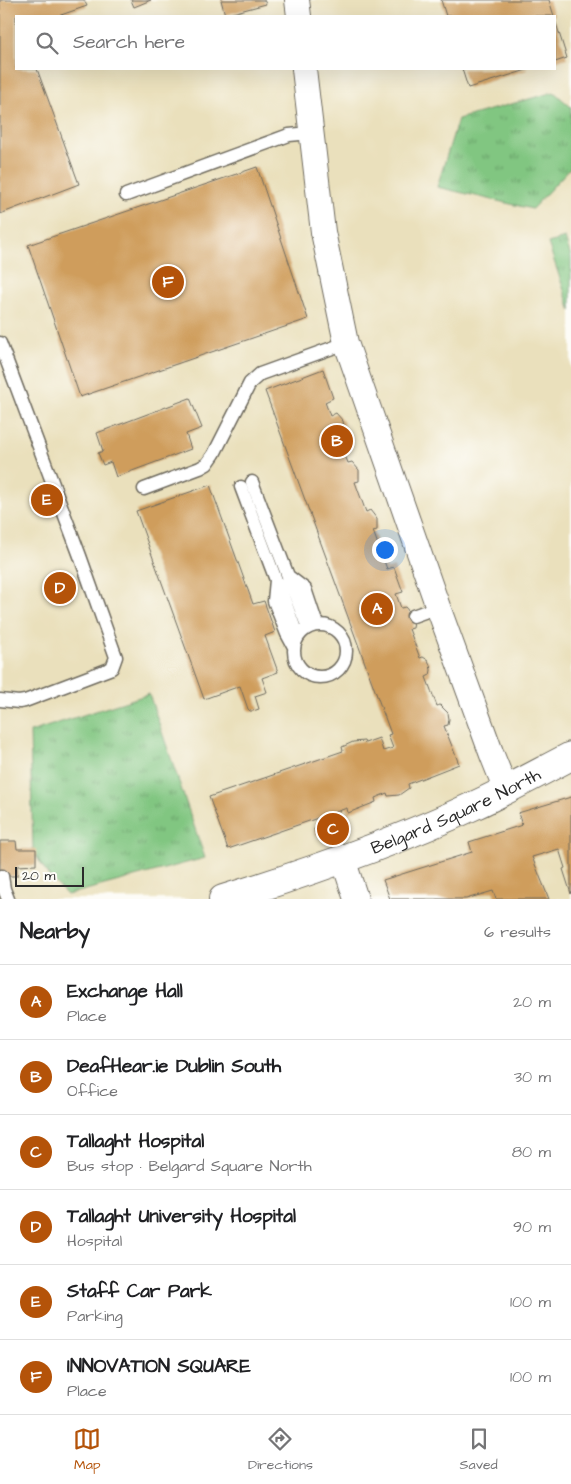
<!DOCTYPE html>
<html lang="en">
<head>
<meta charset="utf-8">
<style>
	body { margin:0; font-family:"Architects Daughter",sans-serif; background:#f6f6f6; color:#202124 }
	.scale { position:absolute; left:15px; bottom:12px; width:69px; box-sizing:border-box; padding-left:5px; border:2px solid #2b2b2b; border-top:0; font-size:14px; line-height:18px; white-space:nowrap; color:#2b2b2b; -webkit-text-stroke:4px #fdfcf7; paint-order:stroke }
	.you { position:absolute; left:384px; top:549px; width:18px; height:18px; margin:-12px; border:4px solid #fff; border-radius:50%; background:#1a73e8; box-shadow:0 0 0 8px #1a73e833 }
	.badge { display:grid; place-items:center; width:32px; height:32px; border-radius:50%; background:#b45309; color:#fff; font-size:16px; font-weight:700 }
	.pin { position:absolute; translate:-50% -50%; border:2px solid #fff; box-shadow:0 1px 5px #0006 }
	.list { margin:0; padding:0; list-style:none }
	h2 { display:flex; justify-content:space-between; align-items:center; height:65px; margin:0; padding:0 20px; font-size:21px }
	h2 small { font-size:16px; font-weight:400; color:#757577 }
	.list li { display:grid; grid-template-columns:32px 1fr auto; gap:15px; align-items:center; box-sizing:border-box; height:75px; padding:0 20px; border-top:1px solid #e0e0e0 }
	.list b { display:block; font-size:19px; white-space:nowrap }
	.list p { margin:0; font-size:16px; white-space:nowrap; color:#757577 }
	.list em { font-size:16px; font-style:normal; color:#757577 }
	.icon { flex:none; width:28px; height:28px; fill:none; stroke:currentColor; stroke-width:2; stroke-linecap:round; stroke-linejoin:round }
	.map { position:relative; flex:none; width:571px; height:899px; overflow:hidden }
	.search { position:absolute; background:#fff; box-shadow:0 5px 20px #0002; left:15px; right:15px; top:15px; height:55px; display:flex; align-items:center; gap:12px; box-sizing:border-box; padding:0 18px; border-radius:0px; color:#757577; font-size:19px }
	.sheet { height:515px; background:#fff }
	nav { display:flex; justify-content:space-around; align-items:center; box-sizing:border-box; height:70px; border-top:1px solid #e0e0e0; background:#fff; font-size:14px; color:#757577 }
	nav a { display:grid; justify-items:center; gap:2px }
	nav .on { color:#b45309 }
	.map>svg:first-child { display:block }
	.grass { fill:url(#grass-tufts); stroke:#567856 }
	.building { fill:#cf9d5b }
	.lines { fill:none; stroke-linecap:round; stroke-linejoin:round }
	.lane-casing { stroke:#6e6a5e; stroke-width:15 }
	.street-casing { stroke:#6e6a5e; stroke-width:26 }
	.secondary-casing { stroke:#6e6a5e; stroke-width:30 }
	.lane { stroke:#fff; stroke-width:12 }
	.street { stroke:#fff; stroke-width:24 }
	.secondary { stroke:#fff; stroke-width:28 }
	.labels { text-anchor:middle; stroke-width:5; stroke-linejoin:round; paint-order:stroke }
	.street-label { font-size:18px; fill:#2b2b2b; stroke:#fdfcf7 }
</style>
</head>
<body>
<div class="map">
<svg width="571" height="899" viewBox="0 0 571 899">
	<defs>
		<pattern id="grass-tufts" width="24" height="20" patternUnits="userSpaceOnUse" patternTransform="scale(1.25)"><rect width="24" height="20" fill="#81c681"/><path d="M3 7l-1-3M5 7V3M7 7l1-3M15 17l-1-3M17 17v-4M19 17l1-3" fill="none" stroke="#6aa16a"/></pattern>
	</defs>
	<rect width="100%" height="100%" fill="#fdfcf7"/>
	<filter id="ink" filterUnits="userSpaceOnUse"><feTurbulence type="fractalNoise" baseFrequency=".02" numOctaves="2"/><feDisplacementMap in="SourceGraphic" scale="10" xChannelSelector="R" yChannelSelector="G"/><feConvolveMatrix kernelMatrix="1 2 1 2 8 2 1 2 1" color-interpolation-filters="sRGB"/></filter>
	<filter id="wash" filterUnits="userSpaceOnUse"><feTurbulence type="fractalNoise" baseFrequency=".0096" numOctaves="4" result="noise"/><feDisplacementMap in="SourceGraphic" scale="20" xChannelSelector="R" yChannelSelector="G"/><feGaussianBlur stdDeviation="1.12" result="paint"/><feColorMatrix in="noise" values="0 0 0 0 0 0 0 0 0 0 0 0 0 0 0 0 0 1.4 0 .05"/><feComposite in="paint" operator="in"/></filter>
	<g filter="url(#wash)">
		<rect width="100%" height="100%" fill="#eae0bc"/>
		<path class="grass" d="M554,92L571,107V167L532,209L437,187L458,119Z
			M565,238L571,257V311L548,243Z
			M149,694L205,858L67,895L50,878L33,851L30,732Z"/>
		<g id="blocks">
			<path class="building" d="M0,0H84L87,6L58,16H16V69H37L79,184L0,214Z
				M131,0H151L134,7Z
				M221,0H264L266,4L225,15Z
				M441,0H549L554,16H446Z
				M555,20L567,58L555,62Z
				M462,69H530L468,88Z
				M257,167L308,319L80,397L28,245Z
				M323,369L333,398L325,402L330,416L336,413L343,421L344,427L343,433L337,435L348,463L352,462L359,470V481L355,482L366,512L370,510L377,519V530L373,531L387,569L394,567L403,592L396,594L401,608L405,607L413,616L414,622L413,628L409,629L420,658L423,657L428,660L430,665L431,670L430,675L426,677L437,706L440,705L448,713L449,719L448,725L444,726L459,764L408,784L409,788L399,795L388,796L387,793L375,798L376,802L348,813L347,808L228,849L209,797L343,751L342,747L353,742L364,741L365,743L379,738L383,751L393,748L388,735L391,734L265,391Z
				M190,398L202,428L186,434L191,449L116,477L111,462L103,465L98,453L103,451L97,433Z
				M210,485L253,604L264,601L275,632L265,636L278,672L262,678L267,692L255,696L259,709L253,711H250L248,709L240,686L204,699L136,511Z
				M571,797V894L563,869L565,868L559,849L532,857L549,899H496L493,891L466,899H390L383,880L472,852L469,842L522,825L518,813Z
				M332,823L333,828L316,835L314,829Z
				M0,841H16L17,849H36V865L17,866V876H0Z"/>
		</g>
	</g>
	<g filter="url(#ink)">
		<use href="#blocks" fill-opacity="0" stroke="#6e6a5e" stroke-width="1"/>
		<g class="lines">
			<g class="lane-casing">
				<path id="lane" d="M126,195L289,135L311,133
					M0,343L80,556L116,657L112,668L25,701L19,702L0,700
					M252,482L288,576L305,589L317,625
					M241,487L276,580L274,601L287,634L294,647
					M144,489L200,468L207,464L214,454L250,383L260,374L346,343
					M288,576L308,628
					M278,583L298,637
					M413,616L438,607
					M294 651a26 26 0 1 1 52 0a26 26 0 1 1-52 0Z
					M2,876L4,889L8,899"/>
			</g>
			<g class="street-casing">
				<path id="street" d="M297,0L299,16
					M304,69L323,232L346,343L438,607L492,755L506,790
					M343,859L356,899"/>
			</g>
			<g class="secondary-casing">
				<g id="secondary">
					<path id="s1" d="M223,899C307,873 392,844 473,806C506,791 538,773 571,756"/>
				</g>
			</g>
			<use href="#lane" class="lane"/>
			<use href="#street" class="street"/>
			<use href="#secondary" class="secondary"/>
		</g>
	</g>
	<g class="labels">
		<g class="street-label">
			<text dy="6" stroke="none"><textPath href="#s1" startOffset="249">Belgard Square North</textPath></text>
		</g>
	</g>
</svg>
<div class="scale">20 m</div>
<div class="you"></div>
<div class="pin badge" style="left:377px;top:609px">A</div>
<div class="pin badge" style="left:337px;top:441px">B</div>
<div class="pin badge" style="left:333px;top:829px">C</div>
<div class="pin badge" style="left:60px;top:588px">D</div>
<div class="pin badge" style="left:47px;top:500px">E</div>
<div class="pin badge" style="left:168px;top:282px">F</div>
<div class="search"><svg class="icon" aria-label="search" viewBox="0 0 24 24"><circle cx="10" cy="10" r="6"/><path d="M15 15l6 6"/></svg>Search here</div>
</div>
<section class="sheet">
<h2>Nearby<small>6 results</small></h2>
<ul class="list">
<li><span class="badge">A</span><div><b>Exchange Hall</b><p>Place</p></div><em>20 m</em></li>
<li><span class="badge">B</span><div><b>DeafHear.ie Dublin South</b><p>Office</p></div><em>30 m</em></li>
<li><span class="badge">C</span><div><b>Tallaght Hospital</b><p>Bus stop · Belgard Square North</p></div><em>80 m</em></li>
<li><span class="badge">D</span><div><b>Tallaght University Hospital</b><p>Hospital</p></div><em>90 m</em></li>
<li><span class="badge">E</span><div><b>Staff Car Park</b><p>Parking</p></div><em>100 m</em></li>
<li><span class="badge">F</span><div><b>INNOVATION SQUARE</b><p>Place</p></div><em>100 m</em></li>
</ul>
</section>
<nav>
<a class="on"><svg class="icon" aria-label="map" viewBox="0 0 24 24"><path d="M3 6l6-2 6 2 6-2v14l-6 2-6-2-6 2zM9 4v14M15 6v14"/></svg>Map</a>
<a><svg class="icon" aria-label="directions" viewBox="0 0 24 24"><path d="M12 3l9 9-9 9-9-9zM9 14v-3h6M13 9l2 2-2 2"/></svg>Directions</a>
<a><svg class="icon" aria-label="saved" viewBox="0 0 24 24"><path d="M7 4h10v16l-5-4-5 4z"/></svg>Saved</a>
</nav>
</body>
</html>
